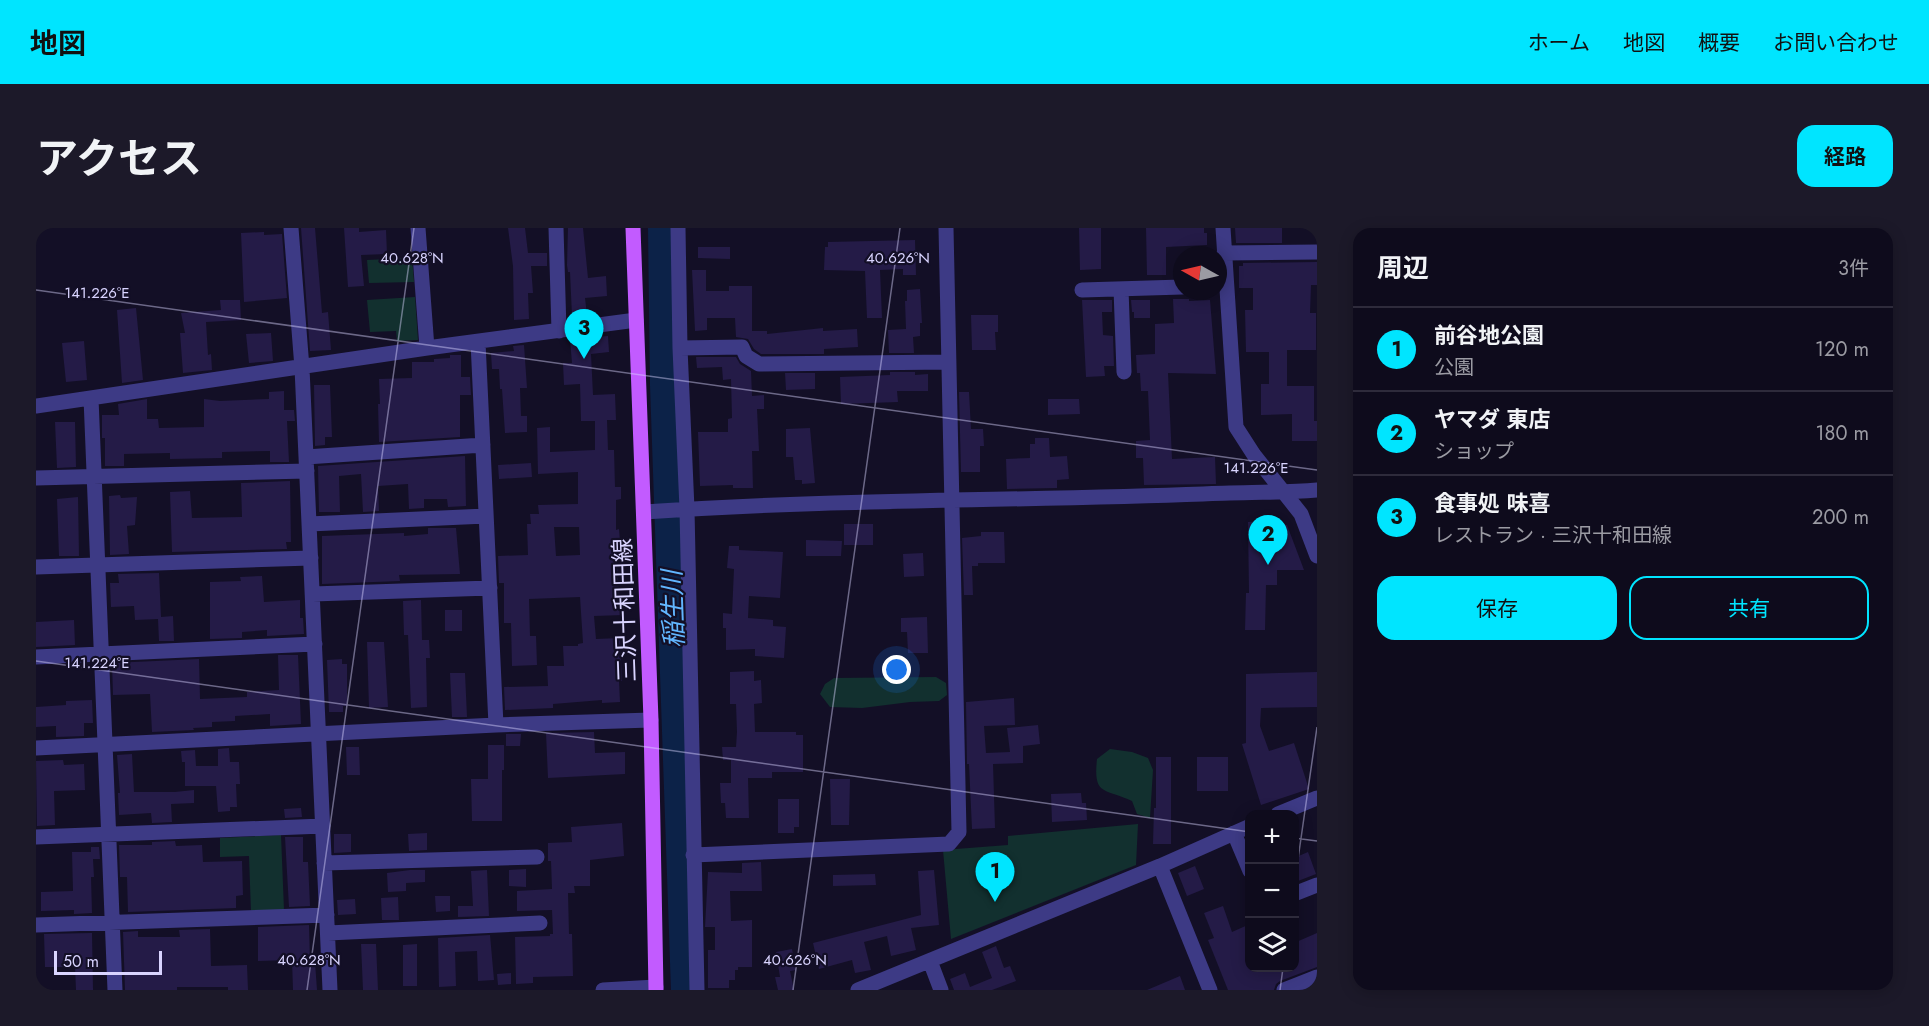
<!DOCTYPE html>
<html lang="ja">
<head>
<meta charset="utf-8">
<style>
	body { margin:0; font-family:Jost,"Noto Sans JP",sans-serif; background:#1c1929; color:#f1f3f6 }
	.controls { position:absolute; right:18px; bottom:18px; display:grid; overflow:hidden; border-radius:12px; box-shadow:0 3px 15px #0003 }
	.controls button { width:54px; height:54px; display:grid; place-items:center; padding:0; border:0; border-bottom:2px solid #2e2b3b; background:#0e0b1c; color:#f1f3f6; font:30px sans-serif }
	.compass { position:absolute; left:1137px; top:18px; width:54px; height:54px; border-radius:50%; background:#0e0b1c; box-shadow:0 3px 15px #0003; rotate:278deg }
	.scale { position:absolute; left:18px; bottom:15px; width:108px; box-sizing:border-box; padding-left:6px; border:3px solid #d9d4ff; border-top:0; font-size:16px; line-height:21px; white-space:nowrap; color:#d9d4ff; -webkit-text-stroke:4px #130f26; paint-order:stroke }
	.you { position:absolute; left:861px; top:442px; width:21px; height:21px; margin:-15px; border:4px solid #fff; border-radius:50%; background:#1a73e8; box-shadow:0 0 0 9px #1a73e833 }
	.badge { display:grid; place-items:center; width:39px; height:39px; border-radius:50%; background:#00e5ff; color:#111; font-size:20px; font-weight:700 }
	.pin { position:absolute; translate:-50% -50px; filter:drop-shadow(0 2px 3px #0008) }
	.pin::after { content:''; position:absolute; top:32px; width:21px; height:18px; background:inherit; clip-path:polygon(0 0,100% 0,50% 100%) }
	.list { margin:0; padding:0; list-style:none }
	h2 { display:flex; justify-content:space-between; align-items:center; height:78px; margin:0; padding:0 24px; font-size:26px }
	h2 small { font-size:20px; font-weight:400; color:#9b9ba3 }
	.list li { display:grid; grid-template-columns:39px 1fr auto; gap:18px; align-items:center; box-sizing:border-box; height:84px; padding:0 24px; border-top:2px solid #2e2b3b }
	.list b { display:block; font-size:22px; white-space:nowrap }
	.list p { margin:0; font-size:20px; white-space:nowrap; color:#9b9ba3 }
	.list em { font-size:20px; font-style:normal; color:#9b9ba3 }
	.actions { display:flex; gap:12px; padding:18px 24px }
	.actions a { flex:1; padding:14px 0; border:2px solid #00e5ff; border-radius:18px; text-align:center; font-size:21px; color:#00e5ff }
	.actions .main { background:#00e5ff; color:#111 }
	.icon { flex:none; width:33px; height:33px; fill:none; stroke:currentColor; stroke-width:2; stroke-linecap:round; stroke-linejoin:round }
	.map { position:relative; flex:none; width:1281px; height:762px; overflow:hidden; border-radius:18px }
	header { display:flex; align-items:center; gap:36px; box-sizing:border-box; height:84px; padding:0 30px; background:#00e5ff; color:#111 }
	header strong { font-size:28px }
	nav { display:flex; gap:33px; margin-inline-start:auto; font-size:21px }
	.intro { display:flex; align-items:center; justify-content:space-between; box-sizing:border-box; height:144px; padding:0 36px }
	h1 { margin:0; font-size:42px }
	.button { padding:15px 27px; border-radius:18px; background:#00e5ff; color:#111; font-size:21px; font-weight:700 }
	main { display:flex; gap:36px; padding:0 36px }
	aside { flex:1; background:#0e0b1c; border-radius:18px; box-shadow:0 3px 15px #0003 }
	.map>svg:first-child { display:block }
	.green { fill:#12302f }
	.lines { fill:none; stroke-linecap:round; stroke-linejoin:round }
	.river { stroke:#0c2248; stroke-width:26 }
	.building { fill:#241b47; fill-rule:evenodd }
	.street { stroke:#3d3a85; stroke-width:15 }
	.primary { stroke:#c25bff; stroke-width:15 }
	.ticks { fill:none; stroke:#d9d4ff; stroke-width:1.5; stroke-opacity:0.45 }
	.labels { text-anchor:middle; stroke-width:4.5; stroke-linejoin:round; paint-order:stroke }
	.street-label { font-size:24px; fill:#d9d4ff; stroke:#130f26 }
	.water-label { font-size:26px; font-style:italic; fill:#62b6ff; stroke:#130f26 }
	.ticks-label { font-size:15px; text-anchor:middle; fill:#d9d4ff; stroke:#130f26; stroke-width:4.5; stroke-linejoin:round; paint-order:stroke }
</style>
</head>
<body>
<header>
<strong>地図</strong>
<nav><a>ホーム</a><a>地図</a><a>概要</a><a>お問い合わせ</a></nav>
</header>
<div class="intro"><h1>アクセス</h1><a class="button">経路</a></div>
<main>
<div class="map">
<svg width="1281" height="762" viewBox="0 0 1281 762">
	<rect width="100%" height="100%" fill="#130f26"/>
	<path class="green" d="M376,30L378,54L333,55L331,32Z
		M379,69L382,112L361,113L360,103L334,104L331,72Z
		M900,449L910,455L911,467L903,473L874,474L826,480L794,479L784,466L789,456L798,450Z
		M1074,521L1096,524L1112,530L1117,542L1114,590L1101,586L1096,573C1068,560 1057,568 1061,531Z
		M1102,596L1100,637L915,711L907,622L972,617V608Z
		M245,607L248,682L215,684L213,628L184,629V610Z"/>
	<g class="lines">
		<path class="river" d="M625,0L627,157L648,762"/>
	</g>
	<path class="building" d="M265,0H279L286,85L292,84L295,122L274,123Z
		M308,0H323V4L350,2L351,26L325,27L328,58L312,59Z
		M472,0H489L492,25H511V38H495L497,65H492L493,91L478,92L477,38Z
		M532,0H547L552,50L570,48L571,68L549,70L551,87L536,88L534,44H532L531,37Z
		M1043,0H1065V41L1044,42Z
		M1110,0H1168V5H1171V17L1130,19V47H1111Z
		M1199,0H1246V15H1200Z
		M228,4V7L246,6L251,70L208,74L205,5Z
		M879,12L880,47H867V41L844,42L846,90H831L829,43L788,42L789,19H792V14Z
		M662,19H694V31L662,30Z
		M1281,34V57H1275L1274,85H1280V122H1251V158H1278V193H1281V213H1256V186L1225,187V156H1233V124H1210L1209,82H1217V60H1203V38H1207V35Z
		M656,42H670V63H693V58H716V103H731V106L787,100V103L821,101L822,119L788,121V126H725L718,121L712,111L700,109L699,90H671V102L659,103Z
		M884,61L886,95H884V108L877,109L878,125H853L852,102L870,101L869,73H871V62Z
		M1137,71H1153V73L1174,72L1180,146L1132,145L1136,231L1179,229L1180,256L1108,257L1107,230H1100V213L1114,212L1112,163H1105L1104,145H1101L1100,127L1119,126V96L1138,95Z
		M184,72H204L205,92L170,94L172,127L175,126L176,142L147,145L144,105H149L145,85L185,82Z
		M1046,72H1076V84H1066L1067,107L1077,108L1078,138H1068L1069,148L1050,149Z
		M1095,72H1114V90H1098V84H1096Z
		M100,80L107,152L86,155L81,82Z
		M935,87H962V104H959L960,122H936Z
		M235,105L237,133L213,135L210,106Z
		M572,108L573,124L555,126L557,167L579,166L580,192H571L572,222H578L579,259H585V271L580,272V302L583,301L584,313H580L583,369H587L588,387L558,388L560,411L584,410L586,453H583L584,474L566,475V472L517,476V480L469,482L468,459L512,458L511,438H528L527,418H542V416L547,415L544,369L493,371L494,408H500L501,437L476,438L475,395H468V355H463L462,328L492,327L491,296H495L494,286H503L502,277L542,276V244L502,246L501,200L514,199V224L559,222V193H545L544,156L528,157L527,135H536L534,111ZM518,299H543L544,327L520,328Z
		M48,113L51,152L30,154L26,115Z
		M488,117L491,160H484L485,188H491V204L469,205L466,161H464L463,141H456L455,125L478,123L477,118Z
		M414,127H425V149H434L435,167H424V209L343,214L342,176H344L343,151L376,150V134H398V131L414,130Z
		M660,129H700L704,136L715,143L716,168L728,167V181H721L723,223H716L717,260H697V257L664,258L662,204H692V191L696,190L695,151L687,152L686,139L661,140Z
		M854,144H879V147L892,146V163H861L862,174L805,176L804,149L854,147Z
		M749,145H779V161L750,162Z
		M278,157H294L296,209H289V217L279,218Z
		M248,163V182H258L259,193H251L253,234H234V223L186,224V230L134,231V225L88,226V238H69V210H66V187H83L82,176L111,171V191H122L123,200L168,199V171L184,173L233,171V164Z
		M923,164H933L935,201H947L948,218H944V244H925Z
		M1012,171H1043L1044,186L1012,187Z
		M19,194H39L40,239L21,240Z
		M774,200L779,255L766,256V252H759L757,229H750V201Z
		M999,210H1013L1014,229L1031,228L1033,251L1021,252V260L971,261L970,231L994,230V216H999Z
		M429,228L430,278L412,279L411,271H388V280L373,281L372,256L342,258L343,283L327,284L325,246L303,248L304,284H283L282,238Z
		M495,235L496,249L463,251L462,237Z
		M254,253L255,314H250L251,321L136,324L134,264L154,263L156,290L206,289L205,255Z
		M84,267L85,270L101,269L99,297L91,298L93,326L74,327L73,268Z
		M42,269L43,328H23L21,271Z
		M1229,293V297H1251L1268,342H1241V357H1230L1229,402H1209L1210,365H1213L1212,294Z
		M808,296H837V317H808Z
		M392,300H420L424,346L363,347L364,353L286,356V308L368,305V308L392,306Z
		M945,304H968L969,335H942V338H936L937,367H928L926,310L945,308Z
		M770,312L806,313L805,328H770Z
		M693,318H703V322L747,324L744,370L713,368L712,390L737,392V398L750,399L748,430L719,428V421L690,422V400H687V385L696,386L698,341L691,340Z
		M887,325L888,348L868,349L867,326Z
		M123,345L125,389L137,388L138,413H123L122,391L99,392L98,378L75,379L74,355H83L82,346Z
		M226,348L228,374L264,372V390H267L268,406L231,408V402L206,404V410L174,411V354L205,353L204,349Z
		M385,372L386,412H393L394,430H390L391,479L375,480L372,407H368L367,373Z
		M409,382H426V403H409Z
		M891,389L892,425H872L871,404H865V390Z
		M38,392L39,417L0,419V394Z
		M331,414H348L352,479L333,480Z
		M242,427H262L265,496L234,498V486L199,488V493L176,494V499L157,500L158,502L116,504L114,466L77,467L76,435L163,431L164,471L211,469V464L243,462Z
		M306,431V436H311V478H307V484H293L291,432Z
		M718,443V453L725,452L726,475L718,476L719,504H760V507H767V544H736V550H712L713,590H690L689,575H685L684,555H695V532H687L686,519H700L701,504L700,476H694V444Z
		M1281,444V479L1225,480L1224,498L1233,523L1258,515L1273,561L1225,577L1206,516L1210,515V446Z
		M414,445H429L431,489H416Z
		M978,470L979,497L948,498L950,525L974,524L971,500L1002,497L1004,516L987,518V535L957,536L959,600L936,601L933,536H931L930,474Z
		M56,472L57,495H48V508L20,509V498L0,499V479L30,477V473Z
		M558,504L559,525L589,524V546L512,550L510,505Z
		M470,506H485L484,518H470Z
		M452,517H468V542H466V593H436L435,551H452Z
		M310,519H323L324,547H311Z
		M193,520L194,534H203L204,556H200L201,579H194V583L182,584L180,558H149V534H146L145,523L159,522L160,538H182V521Z
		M96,526L98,564H139L158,562V575L135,576L136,594L116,595L115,585L83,587L82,565H84L81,527Z
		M1120,529H1135V616H1117L1118,580H1120Z
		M1161,529H1192V563H1161Z
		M27,532L28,537L48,536L49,562L18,563L19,597L1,598L0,533Z
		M794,551H814L813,597H795Z
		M1045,565L1046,575H1050L1051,592L1016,594L1015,566Z
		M742,571H763V599H758V605H742Z
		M265,580L266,589L249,590L248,581Z
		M586,595L588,628L554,632V658H538L539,665H532L533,706H536L537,748L497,749V755L480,756L479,709L514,708V706H517L516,682L481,683V663L516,661L515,633H512V615L536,614L535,599Z
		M391,605V622L373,623L372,606Z
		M298,606H315V624L298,625Z
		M249,609H267V634H272L274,678L253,679Z
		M139,613L140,618L166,617L167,634L206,633L207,667L200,668V680L92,684L91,649H84L83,617H116V614Z
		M55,619H63L64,631H57L58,649H55L56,685L38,686V682L5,683V664L37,663L36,624H55Z
		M1272,624L1280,646L1262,653L1258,644V630Z
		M725,634L726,663H694L695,693L716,692V739H702V742H699V752H693V760H672V722H679V699H669L672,644L706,645V635Z
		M1159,638L1168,661L1151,668L1142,645Z
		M490,641V659L473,658V642Z
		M374,642H389V654L370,655V663L352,664L351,645Z
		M451,642L453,688L422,689V678H437L435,643Z
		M898,642L903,697L875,700L880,722L855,728L851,708L828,714L835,742L819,745L816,732L783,741L777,715L885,687L882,643Z
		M839,646L840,657L797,658V647Z
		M399,668H414V683L400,684Z
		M362,669L363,692H346L345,670Z
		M319,671L320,686L302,687L301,672Z
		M1187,678L1196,704L1214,696V740H1258V715L1281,705V739L1244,753L1240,756L1238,762H1192L1172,712L1178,710L1168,685Z
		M273,697L274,734H279L281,762H257L256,732L222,733V699Z
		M174,701L175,738L211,737L212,762H192V759H141V762H89L87,704L102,703V709H144L143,702Z
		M56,705L57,762H40L39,739H9L8,706Z
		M454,707L458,752L442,753L441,723L419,724L420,758L403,759L402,710Z
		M325,716H340L342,762H327Z
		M381,716V758H367V717Z
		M960,718L968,740L974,738L980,753L956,762H918L914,751L929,745L934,759L956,750L946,724Z
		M756,721L760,742L754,743L758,762H742L739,749H744L740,724Z
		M475,745V756L462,757L461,746Z
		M1144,748L1149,762H1111Z"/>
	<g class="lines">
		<path class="street" d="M255,0L266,140L294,762
			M382,0L391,120
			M520,0L523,103
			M642,0L644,120L651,281L661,762
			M1187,0L1200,199L1218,227L1265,286L1281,328
			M1188,25L1281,24
			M1085,61L1088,144
			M1046,62L1146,59
			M442,114L460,497
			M644,120L706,119L710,128L723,136L912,134
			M55,170L79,762
			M0,178L391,120L600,92
			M270,229L447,217
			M0,250L271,243
			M608,284C794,271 981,273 1167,266C1205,264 1243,265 1281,262
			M273,296L450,288
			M0,339L275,330
			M277,366L454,360
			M0,429L279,416
			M0,520L460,497L615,492
			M1242,586L1281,570
			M1198,605L1214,643
			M0,609L287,598
			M657,627L913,616L923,604L910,0
			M288,635L501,629
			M1124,638L1174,762
			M1258,666L1281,657
			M0,697L291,687
			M292,705L504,695
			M894,733L905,762
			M567,762L620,759
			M822,762L1124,638L1214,598
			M1248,762L1281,749"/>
		<path class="primary" d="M597,0L615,492L620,762"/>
	</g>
	<path class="ticks" d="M0,62L1281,242M0,433L1214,604M1258,610L1281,613M1258,659L1281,499M271,762L378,0M757,762L864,0M1244,762L1247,740"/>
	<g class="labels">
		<g class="street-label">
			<text transform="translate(589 382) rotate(-92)" y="8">三沢十和田線</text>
		</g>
		<g class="water-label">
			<text transform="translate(637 381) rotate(-92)" y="9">稲生川</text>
		</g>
	</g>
	<g class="ticks-label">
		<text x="376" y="35">40.628°N</text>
		<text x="862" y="35">40.626°N</text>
		<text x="61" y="70">141.226°E</text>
		<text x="1220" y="245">141.226°E</text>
		<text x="61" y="440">141.224°E</text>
		<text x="273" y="737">40.628°N</text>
		<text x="759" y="737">40.626°N</text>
	</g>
</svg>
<div class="controls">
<button>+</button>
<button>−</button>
<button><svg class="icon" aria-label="layers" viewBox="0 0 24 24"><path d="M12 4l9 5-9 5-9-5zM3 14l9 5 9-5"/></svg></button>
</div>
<svg class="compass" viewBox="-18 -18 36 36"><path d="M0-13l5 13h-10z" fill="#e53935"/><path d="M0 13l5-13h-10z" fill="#9b9ba3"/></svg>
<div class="scale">50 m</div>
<div class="you"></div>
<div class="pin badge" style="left:959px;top:674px">1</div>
<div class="pin badge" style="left:1232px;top:337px">2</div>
<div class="pin badge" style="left:548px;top:131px">3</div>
</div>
<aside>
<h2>周辺<small>3件</small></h2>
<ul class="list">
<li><span class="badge">1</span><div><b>前谷地公園</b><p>公園</p></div><em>120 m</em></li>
<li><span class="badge">2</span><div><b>ヤマダ 東店</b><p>ショップ</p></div><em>180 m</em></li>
<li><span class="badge">3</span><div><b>食事処 味喜</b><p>レストラン · 三沢十和田線</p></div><em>200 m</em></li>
</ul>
<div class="actions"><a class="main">保存</a><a>共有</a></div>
</aside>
</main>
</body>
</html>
